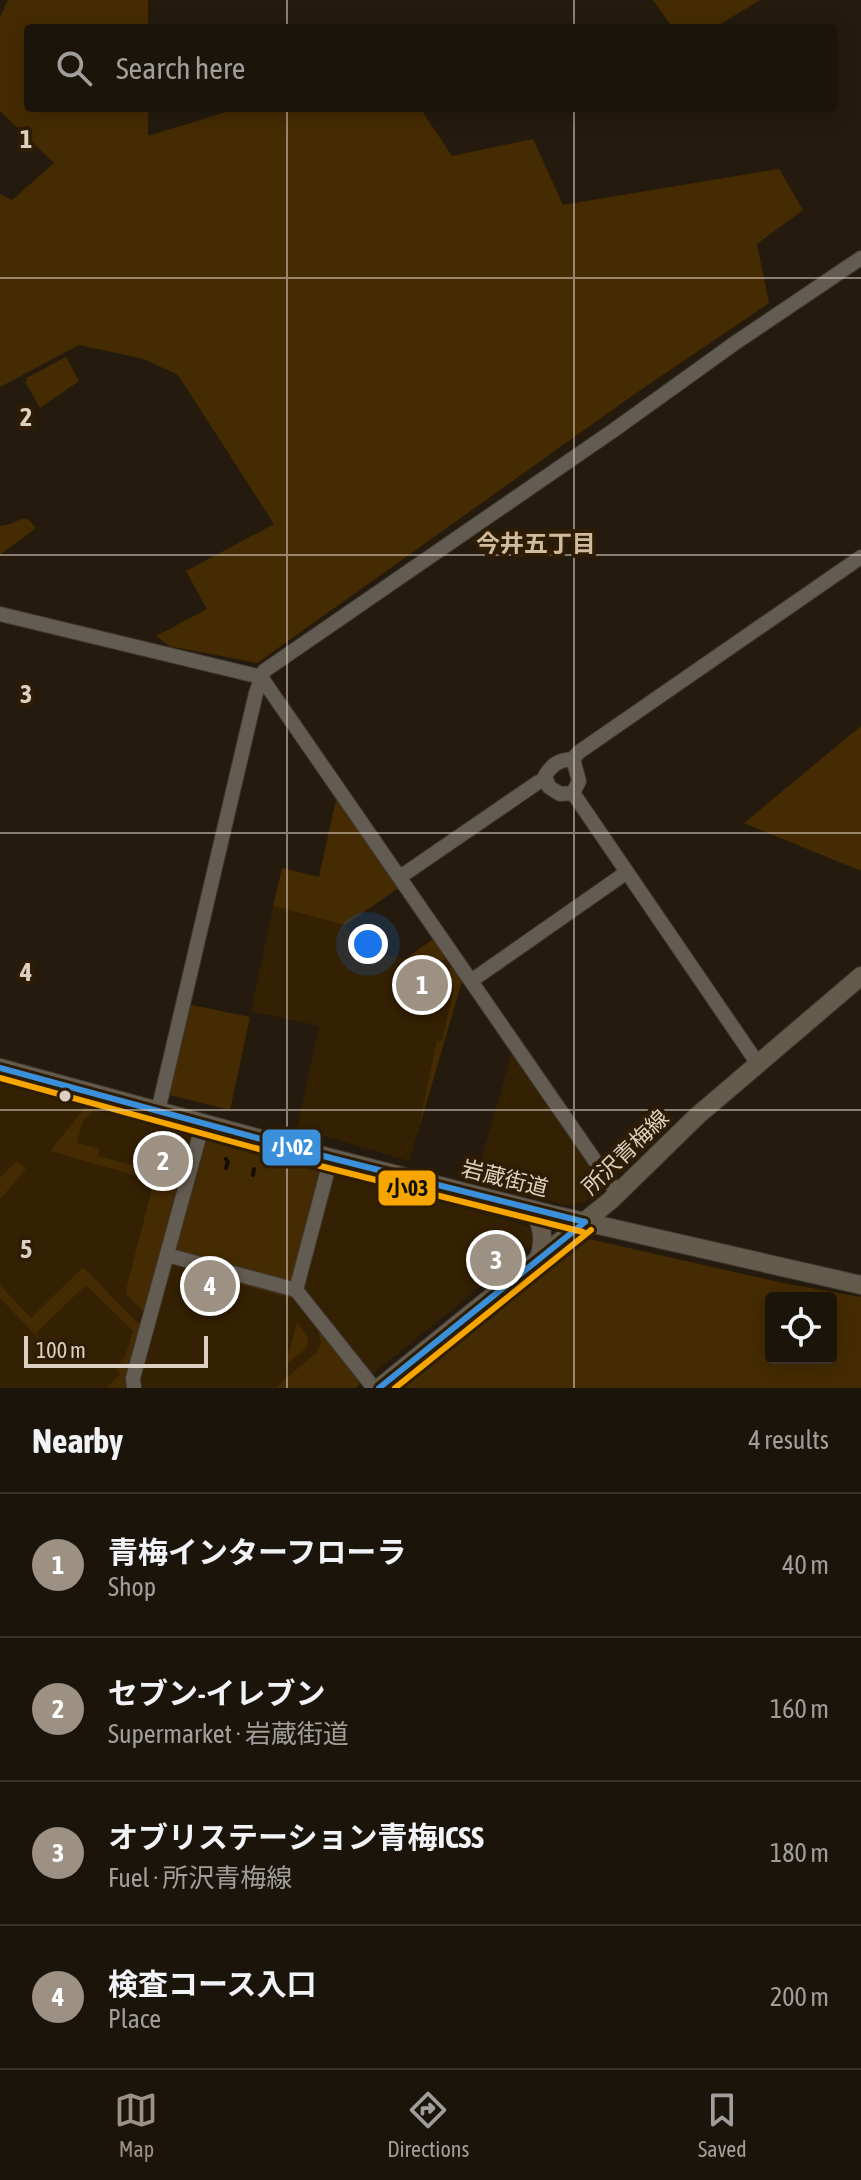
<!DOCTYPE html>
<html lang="en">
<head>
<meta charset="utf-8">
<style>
	body { margin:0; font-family:"Asap Condensed","Noto Sans JP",sans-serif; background:#241d13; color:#f1f3f6 }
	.controls { position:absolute; right:24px; bottom:24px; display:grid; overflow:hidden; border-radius:8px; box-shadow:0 4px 20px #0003 }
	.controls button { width:72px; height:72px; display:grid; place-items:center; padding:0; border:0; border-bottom:2px solid #39332b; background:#1b140a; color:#f1f3f6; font:40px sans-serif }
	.scale { position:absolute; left:24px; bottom:20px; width:184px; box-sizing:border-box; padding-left:8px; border:4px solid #dcd0c2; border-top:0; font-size:22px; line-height:28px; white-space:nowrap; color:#dcd0c2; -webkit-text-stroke:6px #2e1d04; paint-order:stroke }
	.you { position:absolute; left:368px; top:944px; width:28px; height:28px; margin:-20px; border:6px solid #fff; border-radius:50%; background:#1a73e8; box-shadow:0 0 0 12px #1a73e833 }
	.badge { display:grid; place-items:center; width:52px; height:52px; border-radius:50%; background:#9c9183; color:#fff; font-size:26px; font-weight:700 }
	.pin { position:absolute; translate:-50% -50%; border:4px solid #fff; box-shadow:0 2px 8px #0006 }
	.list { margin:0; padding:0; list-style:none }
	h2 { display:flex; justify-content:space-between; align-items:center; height:104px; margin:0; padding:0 32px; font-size:34px }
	h2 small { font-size:26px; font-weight:400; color:#a09e9c }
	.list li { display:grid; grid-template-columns:52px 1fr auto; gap:24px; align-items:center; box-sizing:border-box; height:144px; padding:0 32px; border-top:2px solid #39332b }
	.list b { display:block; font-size:30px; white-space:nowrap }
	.list p { margin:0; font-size:26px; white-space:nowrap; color:#a09e9c }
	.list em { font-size:26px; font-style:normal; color:#a09e9c }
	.icon { flex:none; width:44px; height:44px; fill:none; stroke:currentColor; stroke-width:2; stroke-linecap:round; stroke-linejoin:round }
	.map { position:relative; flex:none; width:861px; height:1388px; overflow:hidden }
	.search { position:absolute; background:#1b140a; box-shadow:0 4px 20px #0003; left:24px; right:24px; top:24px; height:88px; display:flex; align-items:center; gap:20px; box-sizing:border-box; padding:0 28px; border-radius:8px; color:#a09e9c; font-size:30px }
	.sheet { height:680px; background:#1b140a }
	nav { display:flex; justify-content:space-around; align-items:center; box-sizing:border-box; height:112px; border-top:2px solid #39332b; background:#1b140a; font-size:22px; color:#a09e9c }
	nav a { display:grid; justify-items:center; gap:4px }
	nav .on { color:#9c9183 }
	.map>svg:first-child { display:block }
	.built { fill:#342002 }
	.green { fill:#452b02; fill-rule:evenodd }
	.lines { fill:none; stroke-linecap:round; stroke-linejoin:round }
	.stream { stroke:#160c01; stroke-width:4 }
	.minor-casing { stroke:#3f372f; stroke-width:16 }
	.major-casing { stroke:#3f372f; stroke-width:20 }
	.minor { stroke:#635c52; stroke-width:14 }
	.major { stroke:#655b4c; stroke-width:18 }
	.bus-1-casing { stroke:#2e1d04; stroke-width:12 }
	.bus-2-casing { stroke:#2e1d04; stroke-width:12 }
	.bus-1 { stroke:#3a90db; stroke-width:6 }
	.bus-2 { stroke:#f7a600; stroke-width:6 }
	.grid { fill:none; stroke:#dcd0c2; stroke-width:2; stroke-opacity:0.55 }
	.bus-dot { fill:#dcd0c2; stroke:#2e1d04; stroke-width:3 }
	.labels { text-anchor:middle; stroke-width:8; stroke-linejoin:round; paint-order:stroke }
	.street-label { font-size:22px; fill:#dcd0c2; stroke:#2e1d04 }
	.neighbourhood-label { font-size:24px; font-weight:bold; fill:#d1bb9e; stroke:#2e1d04 }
	.grid-label { font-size:26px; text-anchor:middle; font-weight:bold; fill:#dcd0c2; stroke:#2e1d04; stroke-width:8; stroke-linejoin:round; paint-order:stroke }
	.line-badge { stroke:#2e1d04; stroke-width:3 }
	.badge-label { font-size:22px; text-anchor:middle; font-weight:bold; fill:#fff }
	.pale-badge-label { font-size:22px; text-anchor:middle; font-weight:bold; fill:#111 }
</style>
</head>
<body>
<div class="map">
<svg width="861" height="1388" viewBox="0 0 861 1388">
	<rect width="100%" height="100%" fill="#241b0e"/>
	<path class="built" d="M273,906L345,925L361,949L405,959L435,938L463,978L409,1161L297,1128L319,1026L251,1011Z
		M513,1050L603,1182L602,1188L585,1202L567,1206L475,1180Z
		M0,1083L191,1135L193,1139L126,1386L128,1388H0Z
		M336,1174L529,1226L533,1244L374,1373L368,1372L303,1291L331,1177Z
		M175,1262L294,1297L332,1344L278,1388H141L138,1380L170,1265Z"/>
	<path class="green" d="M8,0H148V28H28V108H148V136L239,108H420L452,156L533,139L563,205L779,169L803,210L757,244L769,303L639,391L257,663L169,646L156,636L207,609L186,571L274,524L178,375L144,359L79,345L0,387V194L12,200L54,163L0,111V17Z
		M653,0H760L714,28H673Z
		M66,357L79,381L40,408L25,382L27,381L26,378Z
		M21,519C29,518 31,522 36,528L0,555V526L11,524Z
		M861,726V871L744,823Z
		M337,795L400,887L345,925L273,906L282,868L319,877Z
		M435,938L448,957L436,965L405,959Z
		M454,966L463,978L417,1135L437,1041H442L454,988L443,985L446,972Z
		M187,1004L250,1017L230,1110L169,1095L166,1090Z
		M83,1106L95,1109L83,1121L77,1143L100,1149L98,1156L182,1179L179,1181L178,1184L180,1185L145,1313L127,1295L126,1290L154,1181L50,1151L84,1109Z
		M209,1139L318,1169L322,1175L293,1280L288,1283L177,1252L174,1247L203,1143Z
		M17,1161L26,1169L0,1199V1178Z
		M589,1239L783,1283L861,1297V1388H404ZM771,1298H831V1358H771Z
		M83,1267L142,1327L126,1386L128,1388H106L120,1374L115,1368L125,1357L133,1331L86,1285L36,1333L41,1341L0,1298V1285L31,1318Z
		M218,1274L294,1297L360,1380L359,1385L356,1388H275L317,1352L321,1343L318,1330L294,1299L216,1278Z
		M297,1322C317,1347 308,1346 286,1364Z"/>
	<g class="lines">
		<path class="stream" d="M226,1159L228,1162L226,1168
			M253,1175L254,1169"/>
		<g class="minor-casing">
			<path id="minor" d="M0,614L261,677L618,1194
				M573,759L579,752L861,557
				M573,759L579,781L573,793L560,794L549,787L545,776C552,764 559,760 573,759Z
				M573,793L758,1064
				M400,877L537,783L546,779
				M471,981L627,872
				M158,1111L256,693L264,671L614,430L735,343L861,258
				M331,1158L296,1290L374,1388
				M167,1255L296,1290
				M134,1388L133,1378L203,1123"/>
		</g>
		<g class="major-casing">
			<path id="major" d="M0,1068L331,1158L550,1214L861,1285
				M531,1209C544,1225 545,1242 538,1260
				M379,1388L611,1200L697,1116L861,976"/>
		</g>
		<use href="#minor" class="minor"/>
		<use href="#major" class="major"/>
		<g class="bus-1-casing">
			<path id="bus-1" d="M0,1068L331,1158L585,1222
				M379,1388L585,1222"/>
		</g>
		<g class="bus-2-casing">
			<path id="bus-2" d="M0,1078L328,1168L583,1232
				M395,1388L591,1230"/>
		</g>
		<use href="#bus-1" class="bus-1"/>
		<use href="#bus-2" class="bus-2"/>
	</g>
	<path class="grid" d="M287,0V28M574,0V28M287,108V1388M574,108V1388M0,278H861M0,555H861M0,833H861M0,1110H861"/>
	<circle class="bus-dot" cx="65" cy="1096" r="7"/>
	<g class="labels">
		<g class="street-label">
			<text transform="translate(625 1152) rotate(-44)" y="8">所沢青梅線</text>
			<text transform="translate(505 1178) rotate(14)" y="8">岩蔵街道</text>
		</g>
		<g class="neighbourhood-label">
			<text x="536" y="552">今井五丁目</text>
		</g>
	</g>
	<g class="grid-label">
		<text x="26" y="148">1</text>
		<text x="26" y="426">2</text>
		<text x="26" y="703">3</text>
		<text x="26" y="981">4</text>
		<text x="26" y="1258">5</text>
	</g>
	<g class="line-badge">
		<rect x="261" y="1128" width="61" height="39" rx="8" fill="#3a90db"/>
		<rect x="377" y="1169" width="60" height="38" rx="8" fill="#f7a600"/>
	</g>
	<g class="badge-label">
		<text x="292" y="1155">小02</text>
	</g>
	<g class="pale-badge-label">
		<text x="407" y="1196">小03</text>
	</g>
</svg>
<div class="controls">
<button><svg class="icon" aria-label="locate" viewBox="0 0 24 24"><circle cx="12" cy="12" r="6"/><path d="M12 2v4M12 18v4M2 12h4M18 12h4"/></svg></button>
</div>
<div class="scale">100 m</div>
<div class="you"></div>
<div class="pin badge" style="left:422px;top:985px">1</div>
<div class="pin badge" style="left:163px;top:1161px">2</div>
<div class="pin badge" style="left:496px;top:1260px">3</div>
<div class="pin badge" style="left:210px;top:1286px">4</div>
<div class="search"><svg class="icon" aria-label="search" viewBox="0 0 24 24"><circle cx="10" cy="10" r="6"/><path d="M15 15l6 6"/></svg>Search here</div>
</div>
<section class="sheet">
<h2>Nearby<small>4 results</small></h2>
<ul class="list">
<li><span class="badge">1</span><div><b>青梅インターフローラ</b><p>Shop</p></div><em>40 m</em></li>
<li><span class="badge">2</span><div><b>セブン-イレブン</b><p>Supermarket · 岩蔵街道</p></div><em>160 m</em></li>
<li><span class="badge">3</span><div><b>オブリステーション青梅ICSS</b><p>Fuel · 所沢青梅線</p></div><em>180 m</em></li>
<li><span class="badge">4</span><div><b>検査コース入口</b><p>Place</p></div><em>200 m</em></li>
</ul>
</section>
<nav>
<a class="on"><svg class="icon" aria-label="map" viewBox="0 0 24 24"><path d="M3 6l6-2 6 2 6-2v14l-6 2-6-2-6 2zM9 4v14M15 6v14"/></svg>Map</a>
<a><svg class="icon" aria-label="directions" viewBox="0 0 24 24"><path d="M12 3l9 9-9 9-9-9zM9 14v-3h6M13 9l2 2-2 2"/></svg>Directions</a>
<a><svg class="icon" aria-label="saved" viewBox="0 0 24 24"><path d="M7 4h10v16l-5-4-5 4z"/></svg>Saved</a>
</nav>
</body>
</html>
